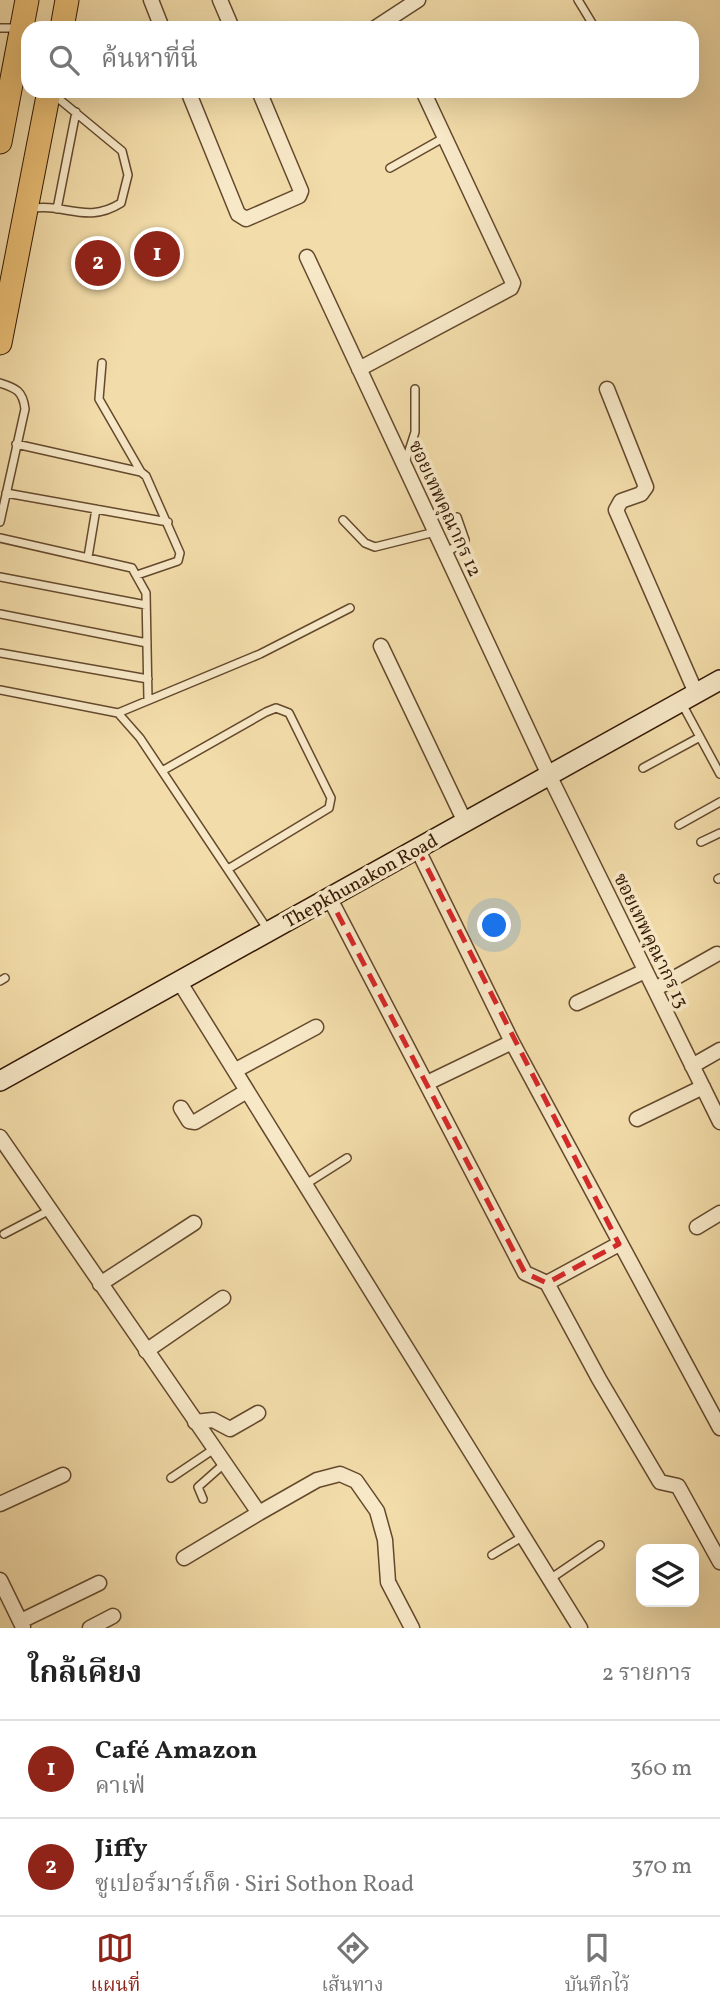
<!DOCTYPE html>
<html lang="th">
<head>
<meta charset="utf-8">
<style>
	body { margin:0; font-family:Vollkorn,"Noto Serif Thai",serif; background:#f6f6f6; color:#222 }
	.controls { position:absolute; right:21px; bottom:21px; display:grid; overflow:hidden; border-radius:14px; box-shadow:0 7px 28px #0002 }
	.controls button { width:63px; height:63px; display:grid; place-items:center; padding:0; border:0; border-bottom:2px solid #e0e0e0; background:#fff; color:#222; font:35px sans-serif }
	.you { position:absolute; left:495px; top:926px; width:24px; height:24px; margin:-18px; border:5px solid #fff; border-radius:50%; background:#1a73e8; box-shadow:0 0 0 10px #1a73e833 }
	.badge { display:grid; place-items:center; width:46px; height:46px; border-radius:50%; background:#8f2418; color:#fff; font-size:23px; font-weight:700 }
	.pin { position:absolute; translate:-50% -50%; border:4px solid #fff; box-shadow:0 2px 7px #0006 }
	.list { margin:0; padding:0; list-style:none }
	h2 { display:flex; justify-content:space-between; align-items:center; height:91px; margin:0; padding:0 28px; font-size:30px }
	h2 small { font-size:23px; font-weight:400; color:#767676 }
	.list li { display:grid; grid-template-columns:46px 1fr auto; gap:21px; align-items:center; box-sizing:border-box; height:98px; padding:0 28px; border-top:2px solid #e0e0e0 }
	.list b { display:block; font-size:26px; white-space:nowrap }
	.list p { margin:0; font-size:23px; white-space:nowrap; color:#767676 }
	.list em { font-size:23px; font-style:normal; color:#767676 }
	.icon { flex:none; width:38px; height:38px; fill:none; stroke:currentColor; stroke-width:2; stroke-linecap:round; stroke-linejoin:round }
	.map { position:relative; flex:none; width:720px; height:1628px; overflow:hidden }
	.search { position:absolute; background:#fff; box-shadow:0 7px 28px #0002; left:21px; right:21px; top:21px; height:77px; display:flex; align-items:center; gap:18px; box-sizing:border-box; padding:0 24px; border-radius:21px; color:#767676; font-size:26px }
	.sheet { height:287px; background:#fff }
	nav { display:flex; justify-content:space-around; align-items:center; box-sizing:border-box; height:98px; border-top:2px solid #e0e0e0; background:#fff; font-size:19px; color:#767676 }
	nav a { display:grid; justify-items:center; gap:4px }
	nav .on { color:#8f2418 }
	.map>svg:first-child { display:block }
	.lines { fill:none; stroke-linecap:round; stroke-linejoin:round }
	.service-casing { stroke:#64492d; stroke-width:10 }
	.minor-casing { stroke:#64492d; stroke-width:17 }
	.secondary-casing { stroke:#341804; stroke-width:22 }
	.trunk-casing { stroke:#341804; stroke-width:25 }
	.service { stroke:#f7e8c7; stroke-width:7 }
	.minor { stroke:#f7e8c7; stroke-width:14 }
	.secondary { stroke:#f7e8c7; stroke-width:19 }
	.trunk { stroke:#e9be74; stroke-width:23 }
	.marked { fill:none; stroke:#d62828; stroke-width:5; stroke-dasharray:14 9; stroke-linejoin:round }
	.labels { text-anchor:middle; stroke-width:7; stroke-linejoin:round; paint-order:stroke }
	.street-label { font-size:19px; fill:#341804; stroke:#f7e8c7 }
</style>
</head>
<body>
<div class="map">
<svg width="720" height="1628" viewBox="0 0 720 1628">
	<rect width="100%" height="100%" fill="#f2dca9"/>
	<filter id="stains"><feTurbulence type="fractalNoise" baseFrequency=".00286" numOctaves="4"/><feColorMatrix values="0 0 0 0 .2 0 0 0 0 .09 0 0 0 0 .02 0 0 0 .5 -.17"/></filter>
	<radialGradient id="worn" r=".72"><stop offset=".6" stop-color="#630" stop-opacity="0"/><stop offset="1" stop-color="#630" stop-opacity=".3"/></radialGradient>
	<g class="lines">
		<g class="service-casing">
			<path id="service" d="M578,0L595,28
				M0,28H17
				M390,168L445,137
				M29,209C64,202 86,225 121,203L128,175L122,151L53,94
				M57,209L76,112
				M102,363L99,399L141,472
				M0,383C16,388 23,391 25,409L0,522
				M16,444L141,472L146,476L180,553L178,561L137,575
				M405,463L415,432V389
				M6,493L168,522
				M343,520L365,543L375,547L435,532
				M0,538L132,568L146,593L148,700
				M446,553L465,540L457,517
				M88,557L96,509
				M0,577L146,605
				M0,614L147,643
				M0,653L148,679
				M0,690L118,713L140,738L268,930
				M681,702L720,774
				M118,713L260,654L350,608
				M643,768L700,737
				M162,771L266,712L276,708L289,713L331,798L329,808L228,869
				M679,825L720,802
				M701,842L720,833
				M718,879L720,878
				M0,981L5,978
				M306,1184L347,1158
				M4,1234L50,1210
				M171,1478L214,1449
				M203,1499L198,1487L225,1463
				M492,1555L522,1537
				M550,1579L600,1545"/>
		</g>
		<g class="minor-casing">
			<path id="minor" d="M151,0L162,28
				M220,0L232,28
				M375,28L418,0
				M188,91L238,214L246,219L299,196L301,191L259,91
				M307,257L549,775L720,1122
				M359,369L511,288L513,283L423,91
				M607,389L646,487L641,494L621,501L616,510L696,693
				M381,646L465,822
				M417,848L512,1042L720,1428
				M329,897L525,1273L547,1283L599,1379L660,1482L678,1486L720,1562
				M179,981L580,1628
				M655,989L717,954
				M577,1003L645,971
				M692,1066L720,1050
				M236,1070L316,1027
				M427,1083L512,1042
				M181,1108L189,1121L195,1122L247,1091
				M637,1119L703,1087
				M0,1137L259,1513L317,1480L340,1474L356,1481L377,1511L385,1540L388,1582L412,1628
				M697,1227L720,1213
				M547,1283L619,1244
				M100,1284L194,1223
				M146,1351L223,1298
				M195,1422L213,1420L230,1429L258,1413
				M0,1504L63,1475
				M184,1558L259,1513
				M0,1580L23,1627
				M21,1621L99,1583
				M90,1628L113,1616"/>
		</g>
		<g class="secondary-casing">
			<path id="secondary" d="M0,1081L720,680"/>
		</g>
		<g class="trunk-casing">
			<path id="trunk" d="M62,28L67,0
				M0,142L27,0
				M0,343L49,91"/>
		</g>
		<use href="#service" class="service"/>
		<use href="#minor" class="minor"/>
		<use href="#secondary" class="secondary"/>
		<use href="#trunk" class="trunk"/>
	</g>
	<path class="marked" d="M417,848L619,1244L547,1283L525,1273L329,897Z"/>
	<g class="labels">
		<g class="street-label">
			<text transform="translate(446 508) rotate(65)" y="7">ซอยเทพคุณากร 12</text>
			<text transform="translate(360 880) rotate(-29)" y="7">Thepkhunakon Road</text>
			<text transform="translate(652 940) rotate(64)" y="7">ซอยเทพคุณากร 13</text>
		</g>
	</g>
	<rect width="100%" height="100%" filter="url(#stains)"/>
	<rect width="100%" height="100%" fill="url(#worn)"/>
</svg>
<div class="controls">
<button><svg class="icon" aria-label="layers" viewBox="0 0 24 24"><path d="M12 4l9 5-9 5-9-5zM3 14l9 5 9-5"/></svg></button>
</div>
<div class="you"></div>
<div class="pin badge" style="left:157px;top:254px">1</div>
<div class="pin badge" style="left:98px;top:263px">2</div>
<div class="search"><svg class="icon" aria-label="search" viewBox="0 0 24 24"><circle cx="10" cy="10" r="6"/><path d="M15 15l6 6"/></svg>ค้นหาที่นี่</div>
</div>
<section class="sheet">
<h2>ใกล้เคียง<small>2 รายการ</small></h2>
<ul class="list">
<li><span class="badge">1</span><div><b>Café Amazon</b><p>คาเฟ่</p></div><em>360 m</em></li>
<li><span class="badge">2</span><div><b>Jiffy</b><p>ซูเปอร์มาร์เก็ต · Siri Sothon Road</p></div><em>370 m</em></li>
</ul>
</section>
<nav>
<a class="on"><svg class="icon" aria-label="map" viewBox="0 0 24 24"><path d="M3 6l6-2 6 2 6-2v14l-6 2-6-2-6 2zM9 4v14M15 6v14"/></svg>แผนที่</a>
<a><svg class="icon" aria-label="directions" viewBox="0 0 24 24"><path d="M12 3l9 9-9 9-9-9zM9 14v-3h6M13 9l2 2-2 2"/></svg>เส้นทาง</a>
<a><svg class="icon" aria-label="saved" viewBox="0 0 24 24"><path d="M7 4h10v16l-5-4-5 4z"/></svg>บันทึกไว้</a>
</nav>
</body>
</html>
